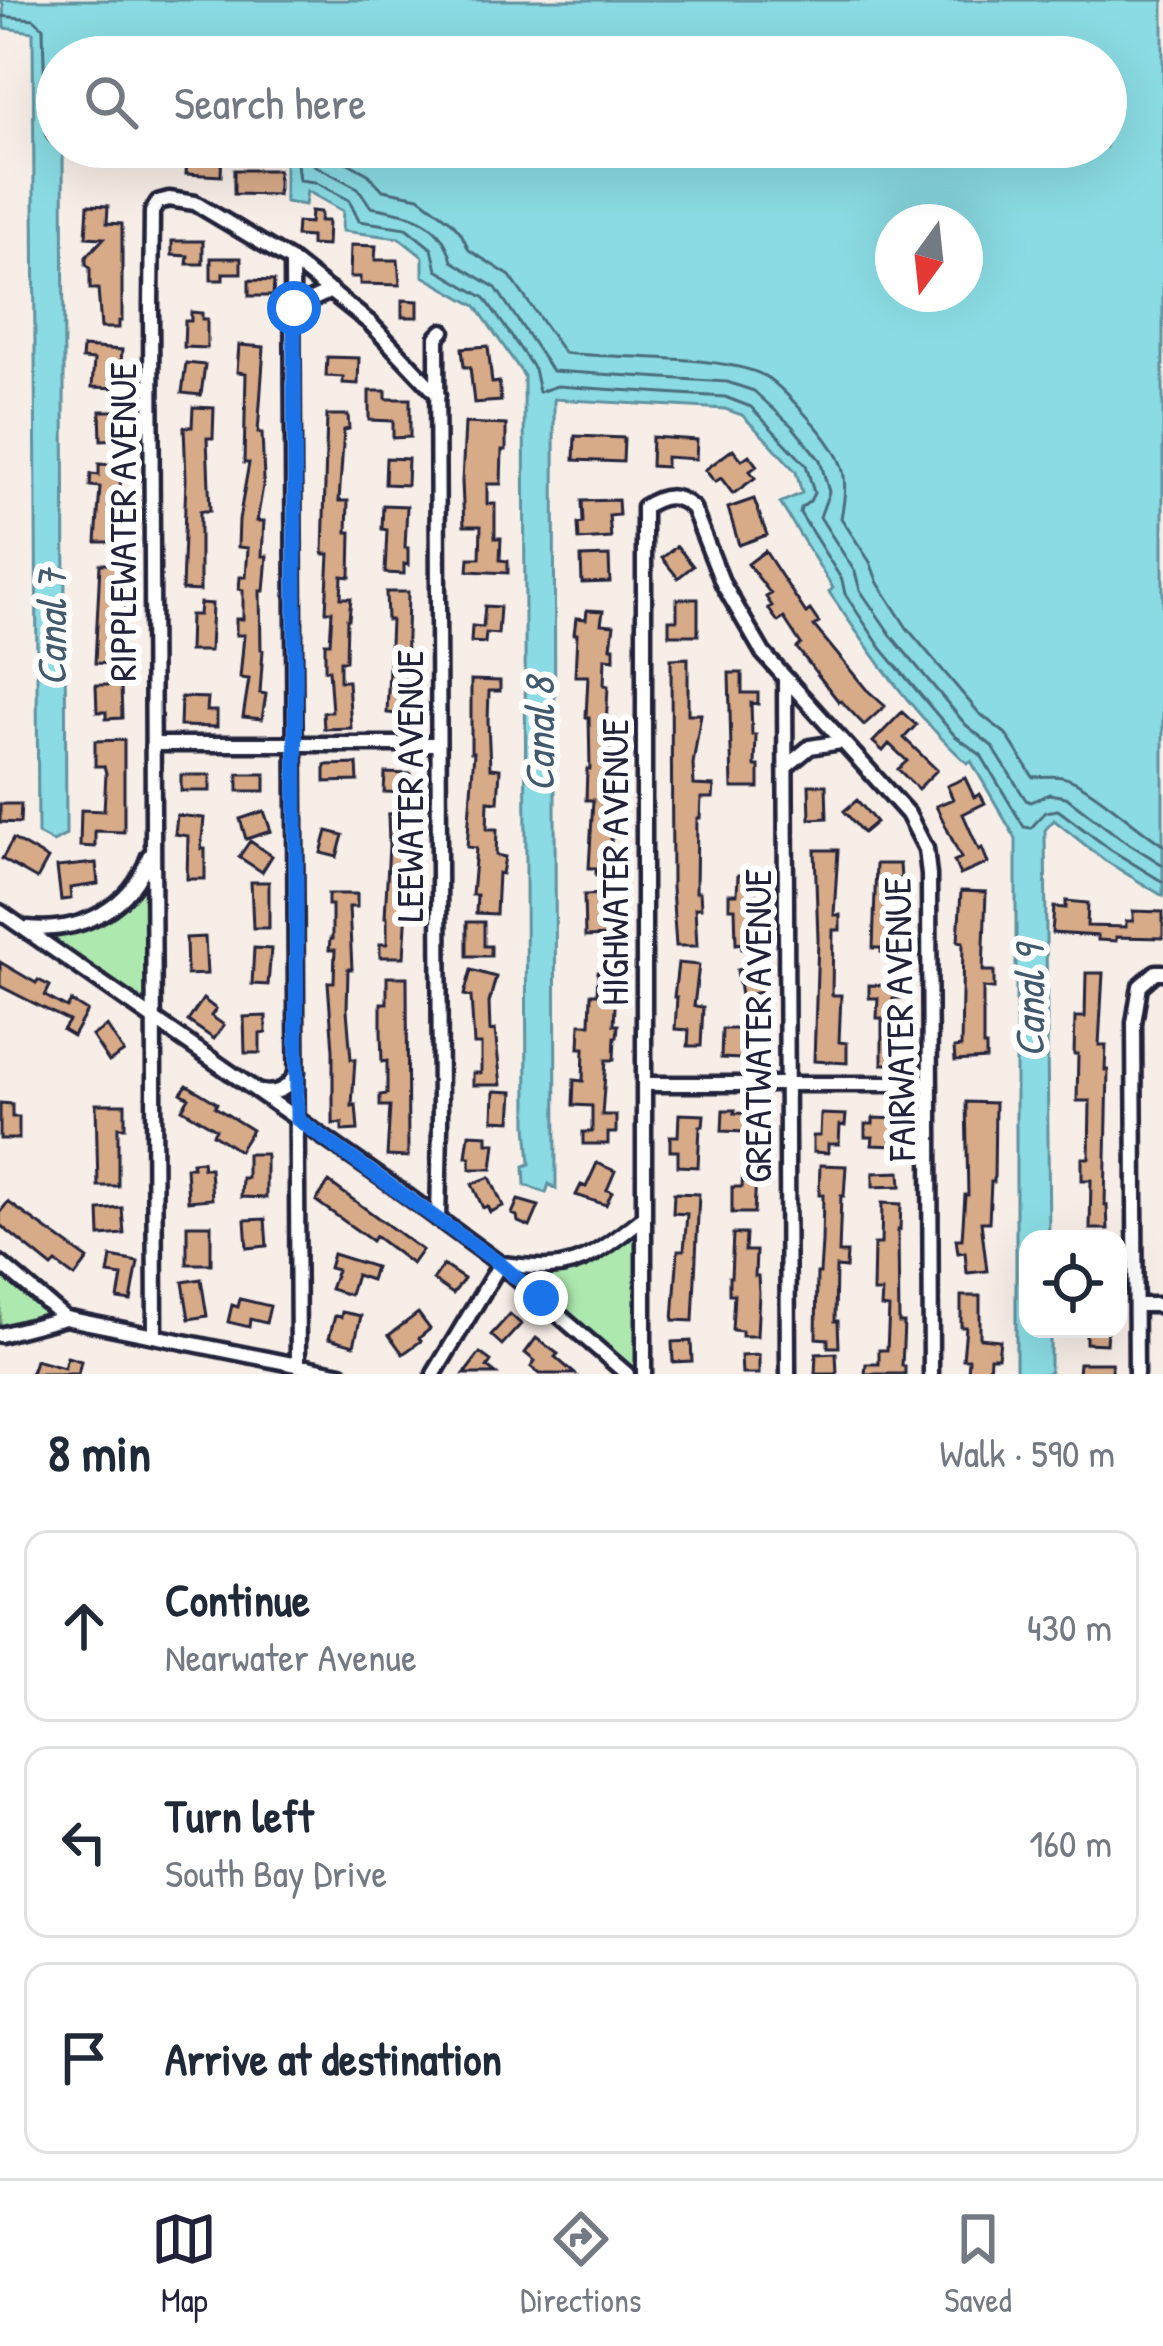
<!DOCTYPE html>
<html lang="en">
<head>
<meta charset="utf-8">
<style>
	body { margin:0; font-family:"Patrick Hand",sans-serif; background:#f6f6f7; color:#1f2937 }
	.controls { position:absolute; right:36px; bottom:36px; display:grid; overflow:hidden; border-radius:24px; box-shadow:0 12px 48px #0002 }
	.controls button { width:108px; height:108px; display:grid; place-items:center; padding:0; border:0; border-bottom:3px solid #e0e1e3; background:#fff; color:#1f2937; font:60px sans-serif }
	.compass { position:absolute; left:875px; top:204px; width:108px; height:108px; border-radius:50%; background:#fff; box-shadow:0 12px 48px #0002; rotate:195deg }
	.stop { position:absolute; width:36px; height:36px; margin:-27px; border:9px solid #1a73e8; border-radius:50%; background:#fff }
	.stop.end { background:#1a73e8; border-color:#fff; box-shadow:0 3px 12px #0008 }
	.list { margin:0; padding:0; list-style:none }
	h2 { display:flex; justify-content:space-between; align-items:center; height:156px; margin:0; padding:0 48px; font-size:51px }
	h2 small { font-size:39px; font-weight:400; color:#747a83 }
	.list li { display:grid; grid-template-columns:78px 1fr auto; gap:36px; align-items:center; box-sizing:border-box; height:192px; margin:0 24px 24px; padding:0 24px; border:3px solid #e0e1e3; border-radius:24px }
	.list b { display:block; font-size:45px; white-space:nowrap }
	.list p { margin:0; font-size:39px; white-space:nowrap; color:#747a83 }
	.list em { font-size:39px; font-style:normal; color:#747a83 }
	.icon { flex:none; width:66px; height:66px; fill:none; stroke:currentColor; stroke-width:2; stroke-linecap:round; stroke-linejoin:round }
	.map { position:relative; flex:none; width:1163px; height:1374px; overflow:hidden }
	.search { position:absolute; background:#fff; box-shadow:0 12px 48px #0002; left:36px; right:36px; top:36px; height:132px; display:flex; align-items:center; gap:30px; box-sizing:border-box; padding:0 42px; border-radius:66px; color:#747a83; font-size:45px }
	.sheet { height:804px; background:#fff }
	nav { display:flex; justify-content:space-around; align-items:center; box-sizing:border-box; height:168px; border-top:3px solid #e0e1e3; background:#fff; font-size:33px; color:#747a83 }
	nav a { display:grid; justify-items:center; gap:6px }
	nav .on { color:#22223b }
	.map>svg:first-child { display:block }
	.green { fill:#ade9af; stroke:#688675; stroke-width:3 }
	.water { fill:#8adbe3; stroke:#6091a0; stroke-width:3; fill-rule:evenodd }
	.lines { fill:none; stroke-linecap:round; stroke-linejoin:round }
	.shore { stroke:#4c6c7e; stroke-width:3 }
	.building { fill:#d7aa88; stroke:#22223b; stroke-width:3 }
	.minor-casing { stroke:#22223b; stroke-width:21 }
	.minor { stroke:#fff; stroke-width:12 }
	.route { stroke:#1a73e8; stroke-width:15 }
	.labels { text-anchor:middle; stroke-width:12; stroke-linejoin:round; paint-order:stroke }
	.street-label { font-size:39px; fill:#22223b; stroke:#fff }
	.water-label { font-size:42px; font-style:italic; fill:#415a6d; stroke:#fff }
</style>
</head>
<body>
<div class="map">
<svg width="1163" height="1374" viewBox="0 0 1163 1374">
	<rect width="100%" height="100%" fill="#f7eee7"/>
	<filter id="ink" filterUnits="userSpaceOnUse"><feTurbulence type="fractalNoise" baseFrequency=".00833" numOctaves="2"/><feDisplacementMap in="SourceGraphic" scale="24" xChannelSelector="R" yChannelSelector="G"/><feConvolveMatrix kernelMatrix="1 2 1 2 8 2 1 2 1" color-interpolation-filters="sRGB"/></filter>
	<g filter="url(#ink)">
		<path class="green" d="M151,855L152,1016L27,929L108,912Z
			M641,1221L642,1374H630L505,1266L556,1268Z
			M0,1267L59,1316L0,1331Z"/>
		<path class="water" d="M0,0H1163V896L1104,860L1054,820L1045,830L1049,1239H1028V1329H1050V1374H1016V839L971,761L967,763C913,714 870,652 829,592L833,588L780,503L802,493L796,472L772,445L742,415L725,409L554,399L556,1189L549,1184L546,1193L525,1185L524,1166L530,1164L527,1125L524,376L476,306L423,276V257L399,238L342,231L343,211L307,191L305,205L285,202V156L271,147H1106V57H57V147H63L66,835L53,842L38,834L33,32L4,28L3,4ZM965,222V294H893V222Z"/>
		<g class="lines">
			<path class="shore" d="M0,16L34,19L43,27L46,136L50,141L57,138
				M293,147L296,155L299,180L315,182L349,200L359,221L406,228L432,249L437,270L485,298L534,369L539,392L557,386L725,397L751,407L806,465L814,493L810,501L801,508L800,513L842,580L845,594L881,648L955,736L981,755L1024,827L1031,828L1045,812L1058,810L1111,850L1163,882
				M310,147L314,165L358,188L371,207C408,214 441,218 452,261L496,288L552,371L727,382L754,391L792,426L820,460L829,492L820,517L855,572L860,590L893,638L966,725L992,746L1026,800L1031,802L1049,794L1066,797L1120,838L1163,865
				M329,147L332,154L368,174L383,190L419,197L452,222L461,233L469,250L510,276L564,353C612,359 732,354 768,378C785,390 801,410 815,425C844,459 850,475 841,518L870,562L878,583L907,628L979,713L1006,734L1033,777C1042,777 1052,775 1062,777C1086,781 1137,829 1163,845"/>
		</g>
		<path class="building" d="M101,147H150V160L124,159V166H100Z
			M188,147L222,149L221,176L186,174Z
			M234,170H278V195L234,194Z
			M88,205L108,206L107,223L122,224V321H119V328H101L98,289H90V268L86,264V257L104,238L86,237Z
			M311,211L321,212L320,221H328L327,246L311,245V237L296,236L297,222L310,223Z
			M172,241H203V264H187L188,256L172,255Z
			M351,245L376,246L375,260H398L400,285L360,284V277H350Z
			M211,258H241V273H223V280H211Z
			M249,280L274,281L273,296H249Z
			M402,300L418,301V317H402Z
			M191,312L202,313V319H207V348L184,347L185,321H191Z
			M239,345L264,347L258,433H262L264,480L257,521H264L262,556H267L264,591H260L261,649L263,650L260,693L266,694L262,719L243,717L249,679L240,678L244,635H236V619H243V590L239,589L240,577H246L248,548L238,547L239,520L249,463H244L246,373L237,372Z
			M488,346L492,383L499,382L501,401L474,403L470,367H464L462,348Z
			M83,347L122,350L119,388L92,387L94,360L82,359Z
			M327,357L359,358L358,384L343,383V377L326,376Z
			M186,363L205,365L201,395L182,393Z
			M369,391H386V399H410V437L393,438V421L369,420Z
			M193,407L214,408L213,438H207L210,511H200V591L182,590L186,479L184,427H192Z
			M100,411H122L123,439L101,440Z
			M327,415H348L349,429L344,430L339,501H348L347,532H351L350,577L342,576L341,598H351L349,619H347L346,661H340V681H348L351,728L324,729L323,712H332L329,670H325V643H330L332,611H326L329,554H323Z
			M465,423L506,425V450H502L501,484H487V504H495V538H501L500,560L508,561V573L468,571L469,558H480L481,526H464L462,482Z
			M575,436L624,438L623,462L574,460Z
			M652,437L697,440L696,459L666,457V467L651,466Z
			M733,449L742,460L749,455L757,466L750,471L755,478L733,494L721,478L715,482L705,470Z
			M386,458L408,459L407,485L385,484Z
			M99,464L121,465L120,491H115L113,517H121V530H115V542H96L100,487L90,486L91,474L99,475Z
			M754,499L767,535L739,545L728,508Z
			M618,500L619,515L609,516L611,538L579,540L578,524L583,523L582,501Z
			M383,505L407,506L405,548H408V565L404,564V574L385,573L387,530L382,529Z
			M677,546L693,566L678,578L662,558Z
			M765,551L806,613L810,610L819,623L814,626L866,689L885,706L864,725L841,701L839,702L797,648L801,644L784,618L778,622L768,608L772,606L766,597L771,594L748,564Z
			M609,556L610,582L582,583L581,557Z
			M100,564H119L118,601L124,602L121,664L95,663Z
			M386,592H408L406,680L410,681L407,715L387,713L391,620H387Z
			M677,599H698V635H669V620H677Z
			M200,603L212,604L210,651H189L190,615H199Z
			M485,606L500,607L498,634L486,633L485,643L471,642L472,626L483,627Z
			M587,610L603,611L601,624L614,625L611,647H614V659L605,658L604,685L608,686L606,728L609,727L610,760L608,784L615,785L614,811H616L614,837L611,836L612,874L596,875V868H589L593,800H586L587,769H590L589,717H586L588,676H575L577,634H574L576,618L586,619Z
			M688,658V714H701L693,764L694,785L714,786L713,798H701L700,818H697L696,892H700L701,908H695L697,946H676L672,888L671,659Z
			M729,673H742V693H758V704L751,703L752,735H756L755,766H759V788H732Z
			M471,680L500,681V691H489L488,721L490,768L500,769L498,802L488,801L487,829H497L496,855L505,857L502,874L498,873L496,914L476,913L477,895H472L476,848L467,847L474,752H471Z
			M96,685H121L122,718L106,719V712H97Z
			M181,697L208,698L207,711H217V727L180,726Z
			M902,712L916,725L904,738L937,770L918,789L898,769L907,761L889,744L883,751L873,742Z
			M124,740V832L95,831V847L80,846L81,810L104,811L106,773L104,766H95V741Z
			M357,764L358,781L325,782V765Z
			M385,773L411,774L410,793L384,792Z
			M238,774H265V791H238Z
			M181,775H210V791H181Z
			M965,778L974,797L980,794L985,803L963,814L979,850L982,848L988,863L960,875L954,861L961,858L936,806L953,799L947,786Z
			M809,785H826L827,818L810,819Z
			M857,800L876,822L863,833L844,811Z
			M0,804H21L20,823L0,822Z
			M264,811L271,831L246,839L240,819Z
			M407,813L404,874L409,875L404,957H380V944H387V917H385L389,845L388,814Z
			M177,815L204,818L201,849H205V879H187L188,836L175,834Z
			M327,831L343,835L337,857L321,853Z
			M13,839L48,859L37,879L2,859Z
			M250,841L272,856L262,872L239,857Z
			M815,850H838L834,915H840V930H833L832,995H841L839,1042L847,1043V1063L814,1061L818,939Z
			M96,863L98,884L70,888L71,899L61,900L57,867Z
			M876,864H900L901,879H897L898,908L902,909L899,953L881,952V948H873Z
			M738,875H757V948L742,949L741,943L736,944L735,908H729V894H737Z
			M251,882H269V928H253Z
			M961,891L986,892L983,971H994V989L983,988V1046H986V1059L955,1061L954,1048L961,1047L963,942L958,941Z
			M328,894H357V907H349L352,969H348L347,1010L351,1059H355L352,1106L356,1105L358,1130L342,1131V1123L333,1124V1050L328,982H334L335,950H329L330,939H332V905H328Z
			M608,894L610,936L585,937L584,895Z
			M1066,901L1088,903L1087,926L1126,927V921H1133V911L1163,912V938L1116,937V941L1098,940V936L1052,933L1054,907L1066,908Z
			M467,922H484V946H491V956H467Z
			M205,937L207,974L187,975L186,938Z
			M254,948L271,949L268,985L252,984Z
			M0,962L36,983L38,980L50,986L45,996L67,1008L71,1001L87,1011L73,1036L63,1030L69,1021L0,986Z
			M678,963L699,965L694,1006L703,1007L701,1046H688L689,1030L675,1029L677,997H674Z
			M757,967L761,992L741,996L737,970Z
			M471,970L496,977L489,1003L490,1031L495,1030L501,1085H473V1073H481V1044H474L471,997L464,995Z
			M598,972L617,973L614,1025H618L617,1037H615L614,1060H606L602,1115H616V1133H608V1144H583V1132H592V1106L573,1105L574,1080L583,1081L584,1048H579L580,1024H590L591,994H597Z
			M1086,973H1103L1099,1045H1106L1105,1070H1108L1105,1205H1107L1108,1229H1090L1091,1180H1082V1158H1089L1090,1101H1077L1078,1054H1074L1075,1017H1085Z
			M387,977H407L408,1157L387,1156L390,1106H380V1095L387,1094V1061L382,1062L381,1033V1003H387Z
			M869,985L900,986V998H893L891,1032H899L900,1064H882V1018H877L878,998H869Z
			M203,999L216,1009L211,1016L224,1025L214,1039L188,1021Z
			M266,1016V1033L260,1034V1053H245L244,1017Z
			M107,1026L124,1052L109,1062L92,1036Z
			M722,1029H761V1060L721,1058Z
			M187,1085L217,1103L215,1107L252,1130L239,1151L213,1134L216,1129L182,1109L189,1098L181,1093Z
			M494,1091L513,1092L511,1121L493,1120Z
			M966,1102L995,1103L994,1182H991L989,1222H981L987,1271L967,1273L965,1252L958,1253L956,1239H962L965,1195H968Z
			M0,1103L12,1104V1117H19V1139H0Z
			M96,1104H125V1127H118V1186H98Z
			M723,1110H735L734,1113L761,1114L760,1178L756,1177L754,1213H732V1187H742L745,1132L722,1131Z
			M679,1114L704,1115L703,1126H700L698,1167L678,1166V1151H670V1136H678Z
			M821,1114L846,1115L845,1126L840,1125L839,1144H828V1153L813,1152V1136H820Z
			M873,1118L900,1119V1129H896L895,1146L872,1145L873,1137H865V1124H873Z
			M469,1134L487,1135V1143H495L492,1169H470V1157H466Z
			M247,1154H266V1198L241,1197L242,1178H247Z
			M202,1161L203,1168H210L212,1199L188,1201L186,1167H193L192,1162Z
			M597,1163L615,1171L607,1190L612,1192L606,1205L576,1195L581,1185L586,1187Z
			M820,1165L846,1166L844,1196H841L839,1253H847L846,1268L836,1267L835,1321H838L839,1347H828V1339L816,1338L817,1273H820L822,1242L823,1195H819Z
			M900,1172L901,1186L873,1187V1173Z
			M490,1177L503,1206L490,1212L487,1206L483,1208L472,1184Z
			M329,1182L422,1250L412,1264L375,1236L372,1241L316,1201Z
			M674,1193L699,1194L693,1321L673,1320L678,1250H684L687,1214L673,1213Z
			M518,1200L539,1206L530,1227L518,1222L517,1216L512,1214Z
			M8,1202L88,1259L75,1277L56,1263L52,1267L0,1225V1212Z
			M882,1203L901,1204L900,1230H898L899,1323H904L902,1366H905V1374H865L866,1364H879V1350H887L889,1308L881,1307L882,1292H873L874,1244H881Z
			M122,1208L124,1234L100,1236L99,1210Z
			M265,1219L267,1246L247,1248L245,1220Z
			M187,1225H211V1264H187Z
			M733,1234H746L745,1251H756L755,1276H758L759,1293L757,1336H742V1331L732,1330L734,1294H729V1277H731Z
			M333,1254L375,1267L371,1280L356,1275L350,1295L330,1289L337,1270L329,1268Z
			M111,1257L138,1262L131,1301L118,1299L122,1276L108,1274Z
			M443,1265L464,1279L453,1294L433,1280Z
			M201,1279L207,1316L189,1319L183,1282Z
			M961,1296H980V1338L1000,1340L998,1357H990L989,1374H968L969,1359H963L966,1327H961Z
			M240,1299L270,1306L266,1323L250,1319L249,1327L228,1322L232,1305L238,1307Z
			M342,1312L361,1316L354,1345L329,1338L335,1316L341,1317Z
			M418,1313L430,1329L419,1338L421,1341L403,1354L389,1335Z
			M510,1314L521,1324L502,1345L491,1335Z
			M1086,1329H1107L1106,1344L1086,1343Z
			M536,1338L558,1354L555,1357L575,1374H540L531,1367L535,1361L525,1353Z
			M691,1341L692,1361L673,1362L672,1342Z
			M480,1353L491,1361L487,1367L496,1374H464Z
			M836,1353L837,1374H815L816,1354Z
			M759,1355V1374H742L741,1356Z
			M67,1357L81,1361L78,1374H31L35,1360L64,1368Z
			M1079,1363H1112V1374H1078Z"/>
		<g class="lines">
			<g class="minor-casing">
				<path id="minor" d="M292,261L298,1365
					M294,308L331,291
					M785,679L788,1374
					M153,744H438
					M787,766L810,747L841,742
					M0,912L399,1190L500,1264L627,1374
					M28,928C82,933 131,908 149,856
					M644,1084H930
					M261,1092C278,1095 289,1088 297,1072
					M438,1219L440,1127L437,337L443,331
					M0,1263L65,1318
					M1136,1305H1163
					M0,1335L65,1318L341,1374
					M155,1336L151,306L152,212L158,202L169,199L195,203L292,261L370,323L438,395
					M434,1374L500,1264C516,1265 533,1268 549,1267C587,1266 616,1239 644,1217
					M644,1374V507C662,495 676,493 693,508L723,584L763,653L908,814L926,849L929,875L931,1374
					M1136,1374L1134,1023L1140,986L1156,972H1163"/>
			</g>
			<use href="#minor" class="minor"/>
		</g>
	</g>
	<g class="lines" filter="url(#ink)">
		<path class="route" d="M294,308L297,1119L500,1264L541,1298"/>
	</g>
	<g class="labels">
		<g class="street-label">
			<text transform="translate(122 522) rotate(-90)" y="14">RIPPLEWATER AVENUE</text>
			<text transform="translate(409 786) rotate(-90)" y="14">LEEWATER AVENUE</text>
			<text transform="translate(614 862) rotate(-90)" y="14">HIGHWATER AVENUE</text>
			<text transform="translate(899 1019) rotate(-91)" y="14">FAIRWATER AVENUE</text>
			<text transform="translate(757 1026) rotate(-90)" y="14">GREATWATER AVENUE</text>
		</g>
		<g class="water-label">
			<text transform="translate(51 628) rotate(-90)" y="15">Canal 7</text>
			<text transform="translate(539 735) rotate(-90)" y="15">Canal 8</text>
			<text transform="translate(1029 1002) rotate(-90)" y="15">Canal 9</text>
		</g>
	</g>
</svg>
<div class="controls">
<button><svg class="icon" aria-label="locate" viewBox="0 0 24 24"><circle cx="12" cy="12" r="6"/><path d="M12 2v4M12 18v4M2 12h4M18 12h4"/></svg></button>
</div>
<svg class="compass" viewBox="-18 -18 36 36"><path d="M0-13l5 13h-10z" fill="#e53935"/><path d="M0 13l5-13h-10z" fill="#747a83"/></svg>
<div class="stop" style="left:294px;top:308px"></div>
<div class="stop end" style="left:541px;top:1298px"></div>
<div class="search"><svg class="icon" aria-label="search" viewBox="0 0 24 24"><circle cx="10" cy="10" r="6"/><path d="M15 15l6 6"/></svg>Search here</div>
</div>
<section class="sheet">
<h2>8 min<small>Walk · 590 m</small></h2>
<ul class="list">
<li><svg class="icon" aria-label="ahead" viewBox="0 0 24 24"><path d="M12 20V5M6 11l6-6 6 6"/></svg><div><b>Continue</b><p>Nearwater Avenue</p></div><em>430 m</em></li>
<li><svg class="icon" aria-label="left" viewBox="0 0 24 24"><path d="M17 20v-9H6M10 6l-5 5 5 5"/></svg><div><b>Turn left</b><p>South Bay Drive</p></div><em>160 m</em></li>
<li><svg class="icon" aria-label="arrive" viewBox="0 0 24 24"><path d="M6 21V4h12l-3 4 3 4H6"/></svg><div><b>Arrive at destination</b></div></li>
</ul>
</section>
<nav>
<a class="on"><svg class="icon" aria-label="map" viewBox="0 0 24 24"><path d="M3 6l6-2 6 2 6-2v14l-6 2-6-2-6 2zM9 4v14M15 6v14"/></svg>Map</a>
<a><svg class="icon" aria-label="directions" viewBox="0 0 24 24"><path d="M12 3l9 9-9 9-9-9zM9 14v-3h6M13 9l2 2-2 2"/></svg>Directions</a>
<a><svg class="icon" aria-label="saved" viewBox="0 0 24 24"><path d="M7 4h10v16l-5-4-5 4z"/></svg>Saved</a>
</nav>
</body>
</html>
